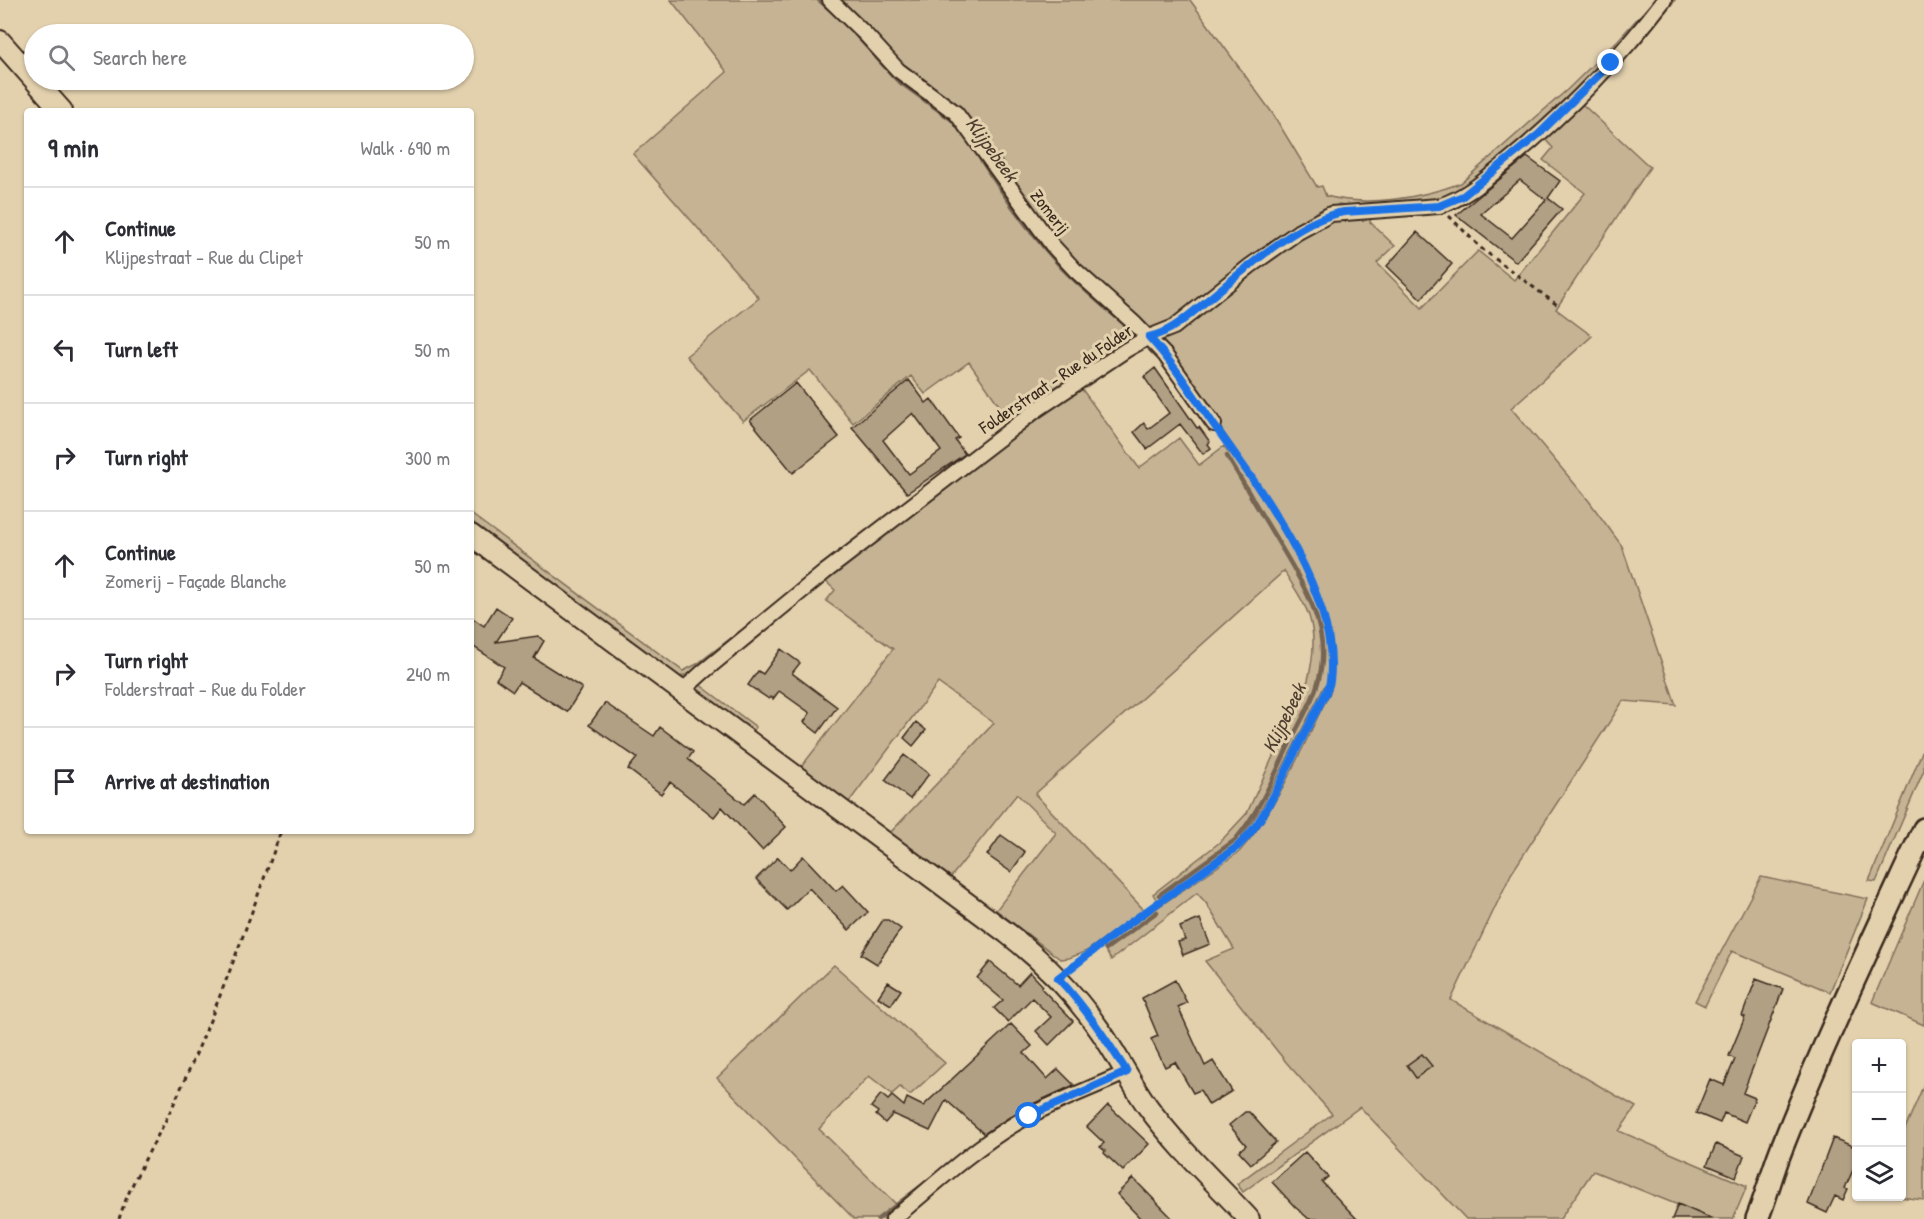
<!DOCTYPE html>
<html lang="en">
<head>
<meta charset="utf-8">
<style>
	body { margin:0; font-family:"Patrick Hand",sans-serif; background:#f2f2f3; color:#2b2b33 }
	.controls { position:absolute; right:18px; bottom:18px; display:grid; overflow:hidden; border-radius:6px; box-shadow:0 2px 4px #0004 }
	.controls button { width:54px; height:54px; display:grid; place-items:center; padding:0; border:0; border-bottom:2px solid #e1e1e2; background:#fff; color:#2b2b33; font:30px sans-serif }
	.stop { position:absolute; width:18px; height:18px; margin:-14px; border:4px solid #1a73e8; border-radius:50%; background:#fff }
	.stop.end { background:#1a73e8; border-color:#fff; box-shadow:0 2px 6px #0008 }
	.list { margin:0; padding:0; list-style:none }
	h2 { display:flex; justify-content:space-between; align-items:center; height:78px; margin:0; padding:0 24px; font-size:26px }
	h2 small { font-size:20px; font-weight:400; color:#7c7c81 }
	.list li { display:grid; grid-template-columns:39px 1fr auto; gap:18px; align-items:center; box-sizing:border-box; height:108px; padding:0 24px; border-top:2px solid #e1e1e2 }
	.list b { display:block; font-size:22px; white-space:nowrap }
	.list p { margin:0; font-size:20px; white-space:nowrap; color:#7c7c81 }
	.list em { font-size:20px; font-style:normal; color:#7c7c81 }
	.icon { flex:none; width:33px; height:33px; fill:none; stroke:currentColor; stroke-width:2; stroke-linecap:round; stroke-linejoin:round }
	.map { position:relative; flex:none; width:1924px; height:1219px; overflow:hidden }
	.search { position:absolute; background:#fff; box-shadow:0 2px 4px #0004; left:24px; top:24px; width:450px; height:66px; display:flex; align-items:center; gap:15px; box-sizing:border-box; padding:0 21px; border-radius:33px; color:#7c7c81; font-size:22px }
	.panel { position:absolute; background:#fff; box-shadow:0 2px 4px #0004; left:24px; top:108px; width:450px; height:726px; border-radius:6px }
	.map>svg:first-child { display:block }
	.green { fill:#c5b394; stroke:#806e59; stroke-width:1.5 }
	.lines { fill:none; stroke-linecap:round; stroke-linejoin:round }
	.stream { stroke:#776552; stroke-width:4.5 }
	.building { fill:#b1a084; stroke:#3b2a1e; stroke-width:1.5; fill-rule:evenodd }
	.street-casing { stroke:#3b2a1e; stroke-width:18 }
	.secondary-casing { stroke:#3b2a1e; stroke-width:24 }
	.primary-casing { stroke:#3b2a1e; stroke-width:26 }
	.path { stroke:#3b2a1e; stroke-width:3; stroke-dasharray:4.5 4.5; stroke-linecap:butt }
	.street { stroke:#e3d1ae; stroke-width:14 }
	.secondary { stroke:#e3d1ae; stroke-width:20 }
	.primary { stroke:#e3d1ae; stroke-width:21 }
	.route { stroke:#1a73e8; stroke-width:8 }
	.labels { text-anchor:middle; stroke-width:6; stroke-linejoin:round; paint-order:stroke }
	.street-label { font-size:18px; fill:#3b2a1e; stroke:#e3d1ae }
	.water-label { font-size:20px; font-style:italic; fill:#4f3e2f; stroke:#e3d1ae }
</style>
</head>
<body>
<div class="map">
<svg width="1924" height="1219" viewBox="0 0 1924 1219">
	<rect width="100%" height="100%" fill="#e3d1ae"/>
	<filter id="ink" filterUnits="userSpaceOnUse"><feTurbulence type="fractalNoise" baseFrequency=".0167" numOctaves="2"/><feDisplacementMap in="SourceGraphic" scale="12" xChannelSelector="R" yChannelSelector="G"/><feConvolveMatrix kernelMatrix="1 2 1 2 8 2 1 2 1" color-interpolation-filters="sRGB"/></filter>
	<g filter="url(#ink)">
		<path class="green" d="M671,0H826L947,110L991,169L1133,328V336L1130,340L1012,424L969,362L925,394L911,376L853,423L810,370L743,421L686,356L759,298L633,154L727,72Z
			M835,0H1190L1273,114L1317,187L1322,186L1326,196C1367,207 1421,198 1461,183L1568,89L1618,40L1654,0H1660L1600,70L1479,180L1437,201L1358,207L1339,204L1318,215L1174,322L1155,330L1146,327L1070,260L996,164Z
			M1668,0H1675L1642,41L1581,103L1650,167L1556,309L1592,336L1511,408L1589,501L1622,546L1676,705L1623,701L1511,874L1451,1000L1636,1107L1619,1131L1747,1186L1733,1219H1713L1593,1171L1560,1219H1466L1360,1107L1243,1192L1237,1184L1332,1114L1286,1062L1205,961L1234,949L1206,903L1197,893L1111,960L1102,945L1239,852C1280,805 1303,744 1331,690L1324,687L1263,806L1238,843L1157,901L1153,894L1220,842L1247,813L1308,680C1313,660 1316,637 1309,616C1304,600 1292,585 1284,571L1035,794L1144,910L1087,951L1069,958L1060,959L996,910L1056,833L1017,794L951,877L890,833L994,723L938,683L849,802L801,767L893,649L826,601L835,590L822,578L1079,385L1139,468L1179,438L1199,465L1224,446L1229,453L1234,449L1199,396L1161,344V341L1254,267L1330,219L1372,214L1370,222L1395,246L1377,263L1422,308L1478,251L1514,280L1585,193L1543,160L1553,148L1544,138Z
			M471,514L683,671L697,664L830,562L701,665L690,673L680,677L471,521Z
			M699,684L756,727L753,732L697,690Z
			M1924,747V770L1876,882L1869,881Z
			M1761,877L1868,899L1830,992L1732,951L1705,1006L1695,1001Z
			M1924,880V1025L1872,1002Z
			M834,965L945,1063L910,1095L900,1087L892,1094L869,1076L819,1129L899,1207L884,1219H854L717,1078Z
			M1924,1084V1200L1900,1197L1902,1196V1136Z"/>
		<g class="lines">
			<path class="stream" d="M819,0L831,10
				M858,37L897,80L955,122
				M977,153C1002,193 1031,234 1063,269C1084,290 1107,309 1129,328
				M1159,895L1235,840C1259,812 1273,778 1289,745C1300,721 1317,696 1321,669C1329,620 1298,576 1274,535C1258,509 1243,482 1227,456
				M1106,949L1157,912
				M878,1219L928,1181"/>
		</g>
		<path class="building" d="M1527,157L1560,181L1548,198L1562,209L1516,262L1456,215ZM1520,180L1546,200L1512,238L1481,214Z
			M1417,232L1452,264L1421,299L1387,266Z
			M1155,368L1197,428L1199,427L1210,442L1208,444L1211,448L1203,454L1180,424L1147,449L1134,432L1144,423L1148,429L1169,413L1144,377Z
			M909,380L926,403L931,399L959,438L955,440L965,454L907,493L852,427ZM913,413L941,451L909,474L883,440Z
			M796,383L839,437L793,473L750,420Z
			M496,607L512,618L496,642L538,636L544,641L534,658L582,688L567,712L519,682L513,691L496,679L504,667L471,645V617L484,626Z
			M781,649L800,663L792,673L837,707L818,733L804,722L810,713L779,691L773,699L771,697L769,699L748,685L758,671L763,674Z
			M605,703L654,736L660,727L693,752L688,759L744,804L755,793L786,827L762,850L722,807L714,817L670,782L661,794L628,769L637,758L589,725Z
			M916,722L926,730L913,746L904,738Z
			M904,755L929,774L910,799L885,780Z
			M1001,835L1025,852L1011,872L987,855Z
			M803,856L836,891L843,885L868,912L849,930L809,888L787,910L756,879L778,857L790,870Z
			M1200,919L1210,944L1183,955L1178,942L1185,940L1180,927Z
			M883,920H888L901,929L877,964L861,954Z
			M990,962L1018,985L1030,972L1043,986L1041,988L1073,1021L1049,1045L1036,1031L1051,1017L1032,998L1008,1022L994,1008L1003,1000L977,978Z
			M1756,979L1783,989L1743,1093L1755,1098L1745,1122L1724,1113L1720,1123L1696,1113L1710,1079L1724,1085L1735,1059L1729,1056L1745,1017L1742,1016Z
			M1175,980L1187,1003L1178,1007L1205,1066L1213,1061L1232,1091L1209,1105L1200,1090L1193,1093L1175,1062L1165,1067L1151,1039L1158,1036L1142,998Z
			M888,982L901,990L891,1005L878,997Z
			M1011,1024L1032,1046L1024,1053L1047,1079L1058,1069L1074,1085L1022,1109L984,1134L946,1100L930,1131L893,1114L885,1123L876,1115L878,1112L871,1107L881,1094L888,1100L892,1096L904,1106L907,1098L923,1106Z
			M1422,1054L1432,1066L1416,1078L1407,1065Z
			M1108,1105L1149,1144L1123,1171L1104,1153L1105,1151L1100,1147L1104,1143L1087,1127Z
			M1245,1112H1249L1276,1142L1251,1164L1239,1151L1246,1145L1229,1125Z
			M1833,1138L1857,1148V1161L1845,1188L1848,1189L1843,1200L1835,1196L1827,1213L1808,1204Z
			M1716,1144L1744,1156L1736,1177L1707,1165Z
			M1305,1152L1328,1177L1322,1182L1357,1219H1309L1295,1207L1272,1182Z
			M1133,1178L1173,1219H1141L1117,1194Z
			M1678,1204L1712,1219H1672Z"/>
		<g class="lines">
			<g class="street-casing">
				<path id="street" d="M830,0L866,35L898,70L956,113L1052,245L1075,270L1135,324L1165,355L1214,424
					M682,691L703,672L825,572L1035,411L1126,350L1149,337L1174,327L1250,266L1298,232L1331,214L1439,206C1467,197 1486,179 1508,161C1565,114 1619,59 1664,0
					M893,1219C932,1187 970,1151 1013,1125C1049,1103 1089,1090 1127,1072"/>
			</g>
			<g class="secondary-casing">
				<path id="secondary" d="M0,41L62,111
					M471,535L1007,933C1043,961 1073,992 1099,1029C1117,1054 1130,1082 1148,1107C1177,1147 1215,1182 1249,1219"/>
			</g>
			<g class="primary-casing">
				<path id="primary" d="M1757,1219C1766,1197 1772,1173 1781,1150C1824,1041 1875,935 1924,829"/>
			</g>
			<path class="path" d="M1449,216L1482,249L1560,307
				M1071,968L1124,927L1237,847L1256,827L1268,806L1330,684L1331,645L1318,598L1297,553L1271,509L1222,435
				M119,1219C132,1177 158,1139 176,1099C216,1012 249,921 281,831"/>
			<use href="#street" class="street"/>
			<use href="#secondary" class="secondary"/>
			<use href="#primary" class="primary"/>
		</g>
	</g>
	<g class="lines" filter="url(#ink)">
		<path class="route" d="M1029,1116L1127,1072C1106,1039 1085,1007 1058,978L1124,927L1237,847C1262,824 1275,793 1290,763C1299,744 1309,725 1319,706C1323,698 1329,689 1330,681C1341,597 1261,490 1214,425C1193,395 1174,364 1149,337C1171,332 1187,317 1204,303C1240,274 1298,219 1344,212L1439,206L1463,196L1539,134L1611,63"/>
	</g>
	<g class="labels">
		<g class="street-label">
			<text transform="translate(1050 212) rotate(52)" y="6">Zomerij</text>
			<text transform="translate(1056 379) rotate(-34)" y="6">Folderstraat - Rue du Folder</text>
		</g>
		<g class="water-label">
			<text transform="translate(992 149) rotate(54)" y="7">Klijpebeek</text>
			<text transform="translate(1284 718) rotate(-64)" y="7">Klijpebeek</text>
		</g>
	</g>
</svg>
<div class="controls">
<button>+</button>
<button>−</button>
<button><svg class="icon" aria-label="layers" viewBox="0 0 24 24"><path d="M12 4l9 5-9 5-9-5zM3 14l9 5 9-5"/></svg></button>
</div>
<div class="stop" style="left:1029px;top:1116px"></div>
<div class="stop end" style="left:1611px;top:63px"></div>
<div class="search"><svg class="icon" aria-label="search" viewBox="0 0 24 24"><circle cx="10" cy="10" r="6"/><path d="M15 15l6 6"/></svg>Search here</div>
<section class="panel">
<h2>9 min<small>Walk · 690 m</small></h2>
<ul class="list">
<li><svg class="icon" aria-label="ahead" viewBox="0 0 24 24"><path d="M12 20V5M6 11l6-6 6 6"/></svg><div><b>Continue</b><p>Klijpestraat - Rue du Clipet</p></div><em>50 m</em></li>
<li><svg class="icon" aria-label="left" viewBox="0 0 24 24"><path d="M17 20v-9H6M10 6l-5 5 5 5"/></svg><div><b>Turn left</b></div><em>50 m</em></li>
<li><svg class="icon" aria-label="right" viewBox="0 0 24 24"><path d="M7 20v-9h11M14 6l5 5-5 5"/></svg><div><b>Turn right</b></div><em>300 m</em></li>
<li><svg class="icon" aria-label="ahead" viewBox="0 0 24 24"><path d="M12 20V5M6 11l6-6 6 6"/></svg><div><b>Continue</b><p>Zomerij - Façade Blanche</p></div><em>50 m</em></li>
<li><svg class="icon" aria-label="right" viewBox="0 0 24 24"><path d="M7 20v-9h11M14 6l5 5-5 5"/></svg><div><b>Turn right</b><p>Folderstraat - Rue du Folder</p></div><em>240 m</em></li>
<li><svg class="icon" aria-label="arrive" viewBox="0 0 24 24"><path d="M6 21V4h12l-3 4 3 4H6"/></svg><div><b>Arrive at destination</b></div></li>
</ul>
</section>
</div>
</body>
</html>
